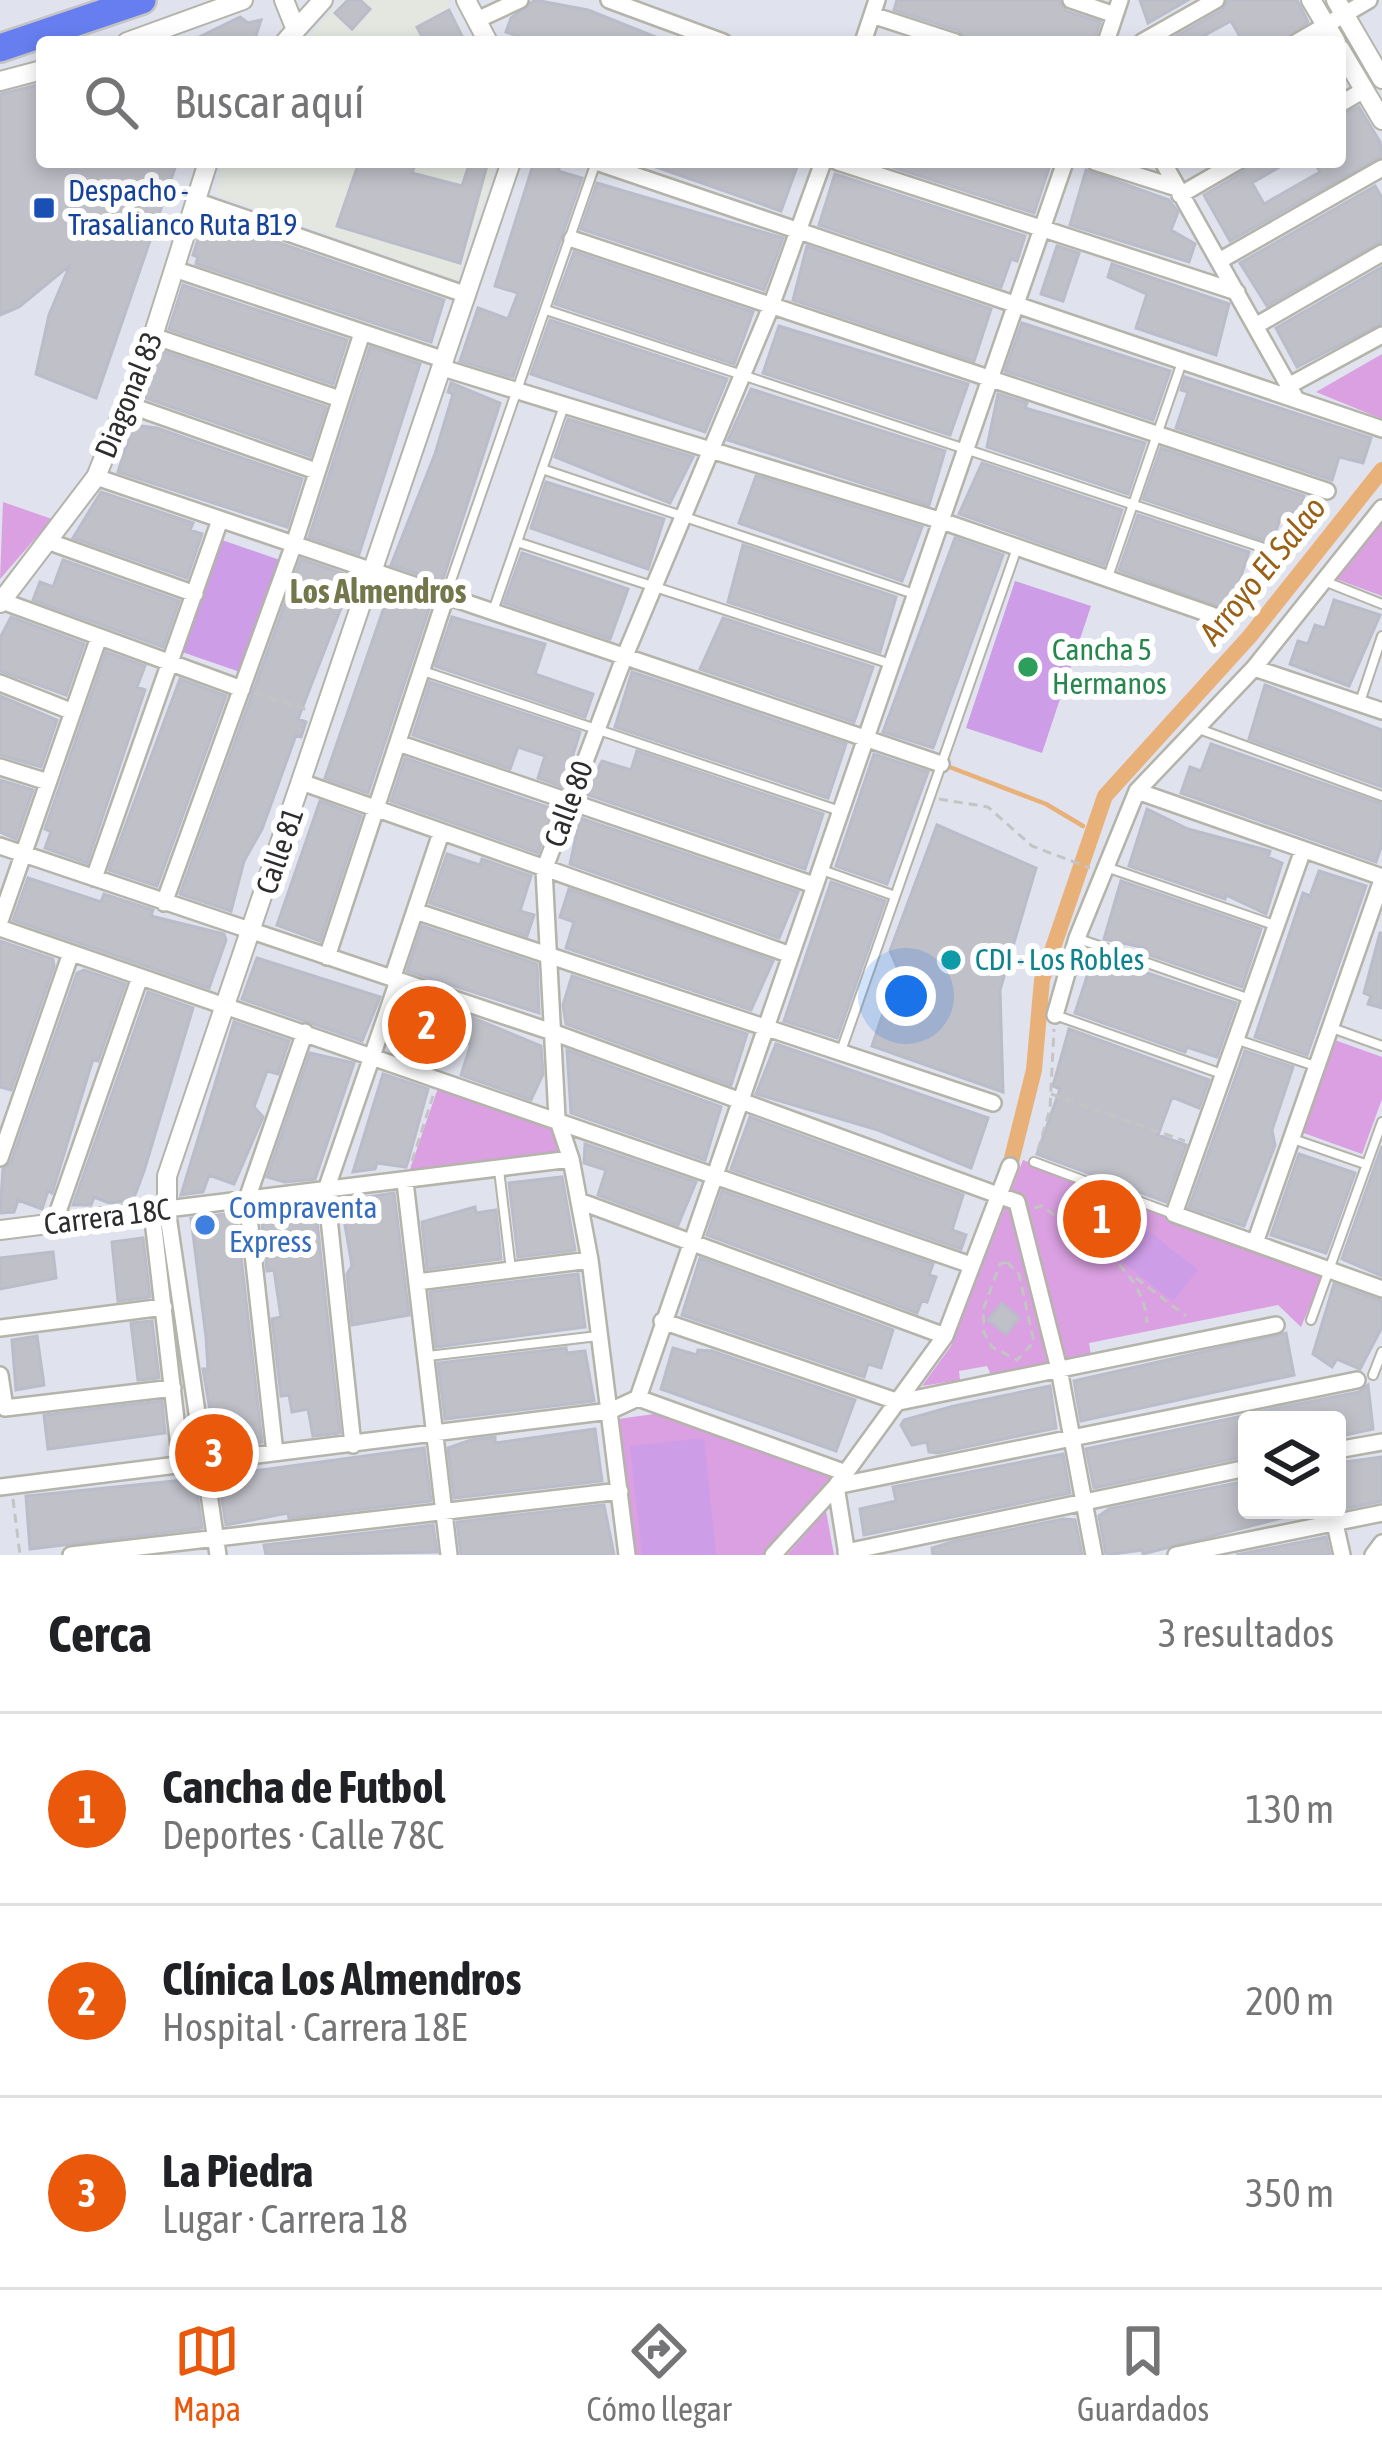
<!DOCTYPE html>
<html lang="es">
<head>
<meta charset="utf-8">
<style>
	body { margin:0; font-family:"Asap Condensed",sans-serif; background:#f2f2f2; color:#202124 }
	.controls { position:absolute; right:36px; bottom:36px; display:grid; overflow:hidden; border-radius:12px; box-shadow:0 6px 18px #0003 }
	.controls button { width:108px; height:108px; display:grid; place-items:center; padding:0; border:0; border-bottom:3px solid #e0e0e0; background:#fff; color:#202124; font:60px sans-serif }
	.you { position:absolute; left:906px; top:996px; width:42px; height:42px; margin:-30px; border:9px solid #fff; border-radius:50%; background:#1a73e8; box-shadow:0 0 0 18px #1a73e833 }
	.badge { display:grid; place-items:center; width:78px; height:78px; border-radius:50%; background:#ea580c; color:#fff; font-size:39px; font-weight:700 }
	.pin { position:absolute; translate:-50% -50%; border:6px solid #fff; box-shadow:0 3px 12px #0006 }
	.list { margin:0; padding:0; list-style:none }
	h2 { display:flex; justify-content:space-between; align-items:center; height:156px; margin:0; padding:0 48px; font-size:51px }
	h2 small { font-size:39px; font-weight:400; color:#757577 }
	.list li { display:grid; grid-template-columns:78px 1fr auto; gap:36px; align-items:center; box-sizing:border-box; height:192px; padding:0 48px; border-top:3px solid #e0e0e0 }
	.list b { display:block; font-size:45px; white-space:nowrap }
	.list p { margin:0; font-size:39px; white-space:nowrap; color:#757577 }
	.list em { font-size:39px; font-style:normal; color:#757577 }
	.icon { flex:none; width:66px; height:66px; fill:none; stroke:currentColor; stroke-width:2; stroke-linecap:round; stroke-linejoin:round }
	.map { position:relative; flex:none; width:1382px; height:1555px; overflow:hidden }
	.search { position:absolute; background:#fff; box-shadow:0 6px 18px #0003; left:36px; right:36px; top:36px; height:132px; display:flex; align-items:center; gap:30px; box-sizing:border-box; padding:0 42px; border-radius:12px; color:#757577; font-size:45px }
	.sheet { height:732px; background:#fff }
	nav { display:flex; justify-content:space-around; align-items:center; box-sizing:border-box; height:168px; border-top:3px solid #e0e0e0; background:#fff; font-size:33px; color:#757577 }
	nav a { display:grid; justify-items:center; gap:6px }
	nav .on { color:#ea580c }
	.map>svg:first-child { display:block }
	.industrial { fill:#e3e7e0 }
	.medical { fill:#dfeff3 }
	.green { fill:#daa0e1 }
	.pitch { fill:#ce9de7 }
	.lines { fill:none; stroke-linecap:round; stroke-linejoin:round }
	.stream { stroke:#e9b17a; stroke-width:4.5 }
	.canal { stroke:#e9b17a; stroke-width:16 }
	.building { fill:#c0c0c9; stroke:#babcc9; stroke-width:3 }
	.service-casing { stroke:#b4b4aa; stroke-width:12 }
	.minor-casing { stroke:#b4b4aa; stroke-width:20 }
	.tertiary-casing { stroke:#b4b4aa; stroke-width:22 }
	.trunk-casing { stroke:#c4c4c4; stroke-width:32 }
	.path { stroke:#c4c4c4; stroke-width:3; stroke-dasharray:9 6; stroke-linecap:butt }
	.service { stroke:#fff; stroke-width:8 }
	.minor { stroke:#fff; stroke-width:15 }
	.tertiary { stroke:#fff; stroke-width:18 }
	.trunk { stroke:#667ef0; stroke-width:27 }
	.transit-dot { fill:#1a4fb4; stroke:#fff; stroke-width:4.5 }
	.leisure-dot { fill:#2e9e5b; stroke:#fff; stroke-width:4.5 }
	.culture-dot { fill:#0f9aa8; stroke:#fff; stroke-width:4.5 }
	.shop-dot { fill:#3f7fe0; stroke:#fff; stroke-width:4.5 }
	.labels { text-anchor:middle; stroke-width:12; stroke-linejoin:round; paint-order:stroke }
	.transit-label { font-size:30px; fill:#164399; stroke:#fff; text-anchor:start }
	.street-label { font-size:30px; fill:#2d2d2d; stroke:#fff }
	.leisure-label { font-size:30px; fill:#27864d; stroke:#fff; text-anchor:start }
	.culture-label { font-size:30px; fill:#0d838f; stroke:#fff; text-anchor:start }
	.shop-label { font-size:30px; fill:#366cbe; stroke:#fff; text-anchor:start }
	.water-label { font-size:33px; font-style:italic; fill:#996115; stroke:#fff }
	.neighbourhood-label { font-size:33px; font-weight:bold; fill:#74774c; stroke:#fff }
</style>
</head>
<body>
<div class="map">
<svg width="1382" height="1555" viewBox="0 0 1382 1555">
	<rect width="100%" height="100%" fill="#e0e3ed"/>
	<path class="industrial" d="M342,0H446L468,42H304Z
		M223,162H497L457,280L215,194Z"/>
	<path class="medical" d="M402,992L468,1014L445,1065L384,1045Z"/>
	<path class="green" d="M1382,354V419L1316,392Z
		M3,502L52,519L0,579Z
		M1382,520V596L1336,579Z
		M1332,1039L1382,1057V1099L1362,1154L1298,1131Z
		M439,1085L549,1122L561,1152L409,1172Z
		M1023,1160L1323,1275L1301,1327L1278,1305L1089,1343L1091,1355L991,1375L987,1366L959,1371L960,1380L922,1386L951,1346Z
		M661,1413L835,1473L764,1555H635L618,1419Z
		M826,1511L834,1555H787Z"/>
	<path class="pitch" d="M222,540L280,560L240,672L182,652Z
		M1015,581L1091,606L1042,753L966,728Z
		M1089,1183L1140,1223L1115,1255L1064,1215Z
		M1147,1230L1198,1270L1173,1301L1122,1262Z
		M704,1438L716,1555H642L630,1446Z"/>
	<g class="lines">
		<path class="stream" d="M947,766L1046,804L1083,826"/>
		<path class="canal" d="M1010,1166L1034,1070L1042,980L1105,796L1250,636L1382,470"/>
	</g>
	<path class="building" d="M348,0H360L370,9L352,29L335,13Z
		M535,0L588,10L668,42H535L506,32L511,18Z
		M897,0H1059L1066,11L1100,22L1094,42H967L959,31L894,10Z
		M1140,0H1188L1148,23Z
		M1228,0H1297L1308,22L1285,42H1243L1231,21L1192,42H1166L1222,10Z
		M449,10L465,42H425L417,27Z
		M240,17L248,23L261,20L254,42H189Z
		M42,84V162H177L96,398L36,374L49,315L70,265L19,307L0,315V94Z
		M1359,107L1380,142L1382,156L1230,241L1204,195L1243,172L1249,162H1288L1252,183L1264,204L1320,172L1314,162H1340V116Z
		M359,162H416L412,173L462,186L470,162H488L460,263L337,226Z
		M534,162L560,166L558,171L582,178L513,377L460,361L478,308L508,319L518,293L495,286Z
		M642,162H791L798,164L781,211Z
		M877,162H1040L1050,165L1034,213Z
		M1086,170L1169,200L1178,212L1171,230L1195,244L1189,262L1070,225Z
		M835,174L1025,236L1017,261L1011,259L1001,287L819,225Z
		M597,183L783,238L764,290L581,229Z
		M1375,186L1382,198V241L1267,306L1240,263Z
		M205,217L444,300L431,342L196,264L198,257L193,255Z
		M807,246L991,309L974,361L793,300Z
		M1057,246L1079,253L1063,301L1041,294Z
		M574,252L753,312L734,364L555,304Z
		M1112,264L1229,304L1216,355L1136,328L1147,294L1108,277Z
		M1382,267V323L1297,367L1276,328Z
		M183,285L347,340L333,384L169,329Z
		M550,320L727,379L705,432L531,374Z
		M1022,323L1170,371L1153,420L1005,371Z
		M779,326L968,384L950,435L763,373Z
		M370,347L420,364L359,554L309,537Z
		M161,351L326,407L310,456L143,397Z
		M1185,377L1371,438L1363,463L1339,457L1332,480L1176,428L1188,392L1181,390Z
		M451,383L500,403L442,582L391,565L435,454L453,394L448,392Z
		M751,389L945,451L929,505L728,440Z
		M998,394L1027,403L1025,408L1145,443L1128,494L987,447Z
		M568,419L693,457L670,503L555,457Z
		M133,425L157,428L302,479L287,527L118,472Z
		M1161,448L1304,496L1296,521L1281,516L1272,543L1143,499Z
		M982,463L1122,510L1104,565L959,514Z
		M756,476L922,527L902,581L739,523Z
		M546,482L664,519L648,569L531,528Z
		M101,492L193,523L190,530L202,534L187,578L73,538Z
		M1138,515L1249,552L1229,611L1119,570Z
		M955,538L1003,555L933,748L883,732Z
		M743,545L896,597L880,652L728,602Z
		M522,553L628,589L610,639L504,603Z
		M301,559L353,577L298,719L306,722L301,737L296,735L262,829L244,861L231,911L180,894Z
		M63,560L179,601L163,647L33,600L40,582L53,587Z
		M390,590L431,603L368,793L325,778Z
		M1334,600L1380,615L1349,686L1290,664L1298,641L1308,644L1315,625L1325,628Z
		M11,617L84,644L66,695L0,671V638Z
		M452,617L545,644L535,674L593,694L585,717L435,666Z
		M723,618L873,667L854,722L700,669Z
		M106,652L145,666L137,687L145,690L87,863L45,848L51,832L45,829Z
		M632,672L846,744L828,798L615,727Z
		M180,679L226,696L157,886L109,870Z
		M430,682L580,732L563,787L538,778L545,756L518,747L510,769L413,735Z
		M1265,685L1382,730V787L1249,739Z
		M0,696L57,720L41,767L0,755Z
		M1211,744L1382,804V844L1376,862L1181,793L1190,767L1201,771Z
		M637,751L823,814L805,869L585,794L602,761L631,770Z
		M874,754L928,772L887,884L836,866Z
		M405,758L553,809L538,853L391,801Z
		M0,780L33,790L16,839L0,832Z
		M320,801L361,816L320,941L277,925Z
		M1147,809L1188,829L1270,851L1268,857L1282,863L1266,914L1226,895L1225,899L1129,866Z
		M580,818L798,892L779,938L570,864Z
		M937,825L1036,868L1000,990L1003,1092L872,1046L898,969L890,951Z
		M447,854L480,865L482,859L531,876L520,911L534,915L527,936L430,903Z
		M1319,871L1366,886L1307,1055L1255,1037L1303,893L1310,896Z
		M28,878L101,902L104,894L153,910L151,916L224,934L226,940L209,988L13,920Z
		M1121,881L1261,929L1242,987L1144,953L1146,948L1104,939Z
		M831,882L885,901L837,1038L784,1021Z
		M569,889L773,961L751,1010L566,948L574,922L560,917Z
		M422,926L537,964L539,1013L407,971Z
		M1380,933H1382V1008L1368,1004L1371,996L1364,993Z
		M0,941L53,959L54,966L11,1090L0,1087Z
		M1094,955L1236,1003L1217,1057L1187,1047L1185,1052L1075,1013Z
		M257,958L380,997L362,1041L242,999Z
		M84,970L125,984L98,1061L93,1059L52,1193L48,1191L42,1209L18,1200L14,1212L0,1213L3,1169L11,1162L77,973Z
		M572,976L747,1034L731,1085L566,1024L563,1005Z
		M148,992L193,1008L144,1171L133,1200L109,1203L94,1197L91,1205H73Z
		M471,1017L541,1046L543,1074L531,1100L461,1075L471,1044L463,1041Z
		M234,1022L289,1041L278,1074L267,1071L254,1107L263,1117L234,1184L209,1175L203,1192L181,1195Z
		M1069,1029L1209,1080L1199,1108L1172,1097L1158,1135L1186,1145L1166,1202L1037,1154L1060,1089L1053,1086Z
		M776,1044L988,1118L971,1168L878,1130L756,1094Z
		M567,1050L721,1107L705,1160L571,1113Z
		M1245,1051L1293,1067L1272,1130L1275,1145L1244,1226L1189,1207Z
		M310,1053L354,1063L315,1179L285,1182L267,1177Z
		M383,1074L428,1089L408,1161L406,1167L377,1163L375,1169L353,1172Z
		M750,1117L963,1195L952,1230L966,1235L961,1249L731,1169Z
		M585,1144L696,1182L678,1225L598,1195L606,1170L584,1163Z
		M1382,1146V1276L1342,1259Z
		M1299,1154L1355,1173L1326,1253L1271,1235Z
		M562,1177L575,1250L518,1257L509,1183Z
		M722,1191L933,1264L929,1275L936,1277L927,1302L922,1300L917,1313L707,1235Z
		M394,1193L409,1315L352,1325L347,1274L352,1266L341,1201Z
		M315,1203L340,1433L313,1436L308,1409L292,1412L289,1395L281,1396L272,1319L281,1317L274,1270L267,1271L261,1213Z
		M475,1207L476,1213L496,1210L501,1259L427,1269L422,1222Z
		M236,1213L262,1442L216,1446L203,1369H208L206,1337L191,1218Z
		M143,1238L150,1297L118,1301L112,1242Z
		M53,1252L56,1278L0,1289V1258Z
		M700,1258L893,1330L881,1368L868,1364L864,1377L682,1315Z
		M578,1274L585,1327L436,1347L430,1292Z
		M1334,1284L1382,1301V1327L1360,1369L1337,1359L1332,1367L1313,1354Z
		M1002,1303L1019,1318L1006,1334L988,1320Z
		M152,1321L159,1378L138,1380L131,1323Z
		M1286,1333L1294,1375L1081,1421L1074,1381Z
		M37,1336L44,1385L16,1390L12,1340Z
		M566,1348L567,1353L585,1351L594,1401L445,1419L438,1363Z
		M673,1348L697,1355L698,1350L712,1351L855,1400L836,1451L661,1389Z
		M1368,1385L1373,1429L1337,1437V1414L1324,1416L1323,1412L1249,1420L1248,1414L1359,1392Z
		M1050,1386L1056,1428L938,1453L929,1452L927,1442L912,1445L901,1425L904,1420L954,1406Z
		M162,1401L165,1433L48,1449L44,1415Z
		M1247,1415V1456L1094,1488L1086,1449Z
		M595,1429L602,1481L454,1498L448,1448L471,1440L495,1437V1443Z
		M424,1448L431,1501L289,1518L288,1513L226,1525L218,1476Z
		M1063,1454L1070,1493L864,1535L860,1509L896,1501L893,1487Z
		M1382,1457V1501L1344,1509L1337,1463Z
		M195,1479L202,1528L30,1549L26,1496Z
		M1241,1482L1247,1483V1510H1292L1293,1515L1143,1554L1142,1550L1106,1555L1099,1516L1109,1509Z
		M604,1505L614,1555H461L457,1522Z
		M1063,1519L1075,1520L1082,1555H933L932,1548L955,1541Z
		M433,1525L437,1552L266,1555L264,1545Z
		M1326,1537L1330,1555H1236L1317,1539Z"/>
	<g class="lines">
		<g class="service-casing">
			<path id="service" d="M546,310L1267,549
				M542,469L914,594
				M517,542L891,664
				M1107,580L1182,362
				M1324,581L1382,604
				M446,595L596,162
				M493,611L564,406
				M423,671L840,811
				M1360,702L1382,636
				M1199,729L1382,796
				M1106,867L1274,925
				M822,870L895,896
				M1079,939L1250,999
				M1055,1015L1222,1074
				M1332,1028L1382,1046
				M1238,1040L1315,1066
				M841,1051L1017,548
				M1293,1139L1365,1164
				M1034,1162L1173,1214
				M499,1170L511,1270
				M1311,1320L1382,1122
				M428,1356L598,1336
				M1373,1375L1382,1352"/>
		</g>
		<g class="minor-casing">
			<path id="minor" d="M609,0L723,42
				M1071,0L1115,15
				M872,15L955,42
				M477,20L520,0
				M863,42L877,0
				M1106,42L1120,0
				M1142,42L1216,0
				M1297,42L1369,0
				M1340,104L1364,90
				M596,162L1382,429
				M838,162L1237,292
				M1095,162L1177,188
				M1163,162L1296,399
				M1180,195L1237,162
				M196,201L467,295
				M572,239L1327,491
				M1219,261L1382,168
				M174,269L445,360
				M1257,325L1382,253
				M153,336L340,399
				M443,368L939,520L1212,615
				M1290,385L1382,335
				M129,405L316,471
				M96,477L941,764
				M47,541L195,594
				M2,601L242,689
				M1254,668L1382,711
				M0,683L73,712
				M398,743L814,885
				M0,767L48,782
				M304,783L788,954
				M1137,791L1382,877
				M0,846L555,1033L1017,1202L1059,1369L1094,1555
				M1303,850L1174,1214L1382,1289
				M94,878L220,520
				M164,903L294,544L362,333
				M415,911L993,1103
				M0,921L99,637
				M0,928L971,1265
				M327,957L446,596
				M392,979L441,833
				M1055,1015L1077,938L1137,791L1254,668L1382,508
				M0,1158L71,953
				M405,1182L449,1555
				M579,1201L945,1336
				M152,1211L181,1464
				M54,1223L140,977
				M1255,1243L1382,880
				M417,1282L590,1260
				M662,1321L899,1402L1276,1325
				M0,1328L164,1307
				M0,1375L5,1408L173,1388
				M638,1398L1065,162
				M353,1445L326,1190L398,981
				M1337,1450L1382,1442
				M275,1453L247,1199L305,1032
				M0,1487L610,1411L638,1398L846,1473
				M1332,1510L1342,1555
				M846,1552L1247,1468
				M71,1555L620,1491
				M218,1555L167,1209L571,1159
				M627,1555L590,1260L571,1159L557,1118L544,870L624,658L770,309L823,162
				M773,1555L836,1486L945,1336L1010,1166
				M847,1555L836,1486L1357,1380
				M1176,1555L1382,1513
				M1373,1555L1382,1543"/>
		</g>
		<g class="tertiary-casing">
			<path id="tertiary" d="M284,0L296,30
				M466,0L488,42
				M1311,0L1336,42
				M1336,0L1382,79
				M127,42L243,0
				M285,42L323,0
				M1340,49L1382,120
				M0,81L42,70
				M0,603L96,477L153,336L208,162
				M0,1230L167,1209V1176L511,162"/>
		</g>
		<g class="trunk-casing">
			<path id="trunk" d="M0,48L142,0"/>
		</g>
		<path class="path" d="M254,693L308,710
			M939,799L988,807L1032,846L1090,868
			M1051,1094L1185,1141
			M1038,1150L1050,1109L1054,1029
			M412,1161L433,1096
			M1034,1208L1042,1206C1083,1238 1144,1266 1147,1323
			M1007,1262L1019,1274L1034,1342L1017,1360L992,1347L984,1333L983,1310L1000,1264Z
			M1136,1278L1186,1316
			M13,1499L20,1555"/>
		<use href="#service" class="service"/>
		<use href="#minor" class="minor"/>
		<use href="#tertiary" class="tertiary"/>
		<use href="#trunk" class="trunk"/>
	</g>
	<rect class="transit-dot" x="32" y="196" width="24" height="24" rx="6"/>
	<circle class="leisure-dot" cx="1028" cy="667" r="12"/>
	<circle class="culture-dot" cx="951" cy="960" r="12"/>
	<circle class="shop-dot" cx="205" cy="1225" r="12"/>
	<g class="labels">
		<g class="transit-label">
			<text x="68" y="201">Despacho -<tspan x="68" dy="34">Trasalianco Ruta B19</tspan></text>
		</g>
		<g class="street-label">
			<text transform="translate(129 395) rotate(-68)" y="10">Diagonal 83</text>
			<text transform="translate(569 804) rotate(-70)" y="10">Calle 80</text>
			<text transform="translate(280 851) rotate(-71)" y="10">Calle 81</text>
			<text transform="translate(107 1217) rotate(-7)" y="10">Carrera 18C</text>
		</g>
		<g class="leisure-label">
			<text x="1052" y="660">Cancha 5<tspan x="1052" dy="34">Hermanos</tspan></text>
		</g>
		<g class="culture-label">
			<text x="975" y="970">CDI - Los Robles</text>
		</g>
		<g class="shop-label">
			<text x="229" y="1218">Compraventa<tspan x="229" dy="34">Express</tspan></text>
		</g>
		<g class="water-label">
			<text transform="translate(1262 570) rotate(-51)" y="12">Arroyo El Salao</text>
		</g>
		<g class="neighbourhood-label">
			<text x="378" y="603">Los Almendros</text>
		</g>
	</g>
</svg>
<div class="controls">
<button><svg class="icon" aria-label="layers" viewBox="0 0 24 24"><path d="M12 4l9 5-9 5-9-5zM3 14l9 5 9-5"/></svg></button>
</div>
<div class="you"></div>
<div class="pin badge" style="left:1102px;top:1219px">1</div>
<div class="pin badge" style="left:427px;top:1025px">2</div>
<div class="pin badge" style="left:214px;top:1453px">3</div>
<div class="search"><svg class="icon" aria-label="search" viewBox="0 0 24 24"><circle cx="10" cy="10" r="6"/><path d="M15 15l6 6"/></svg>Buscar aquí</div>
</div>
<section class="sheet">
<h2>Cerca<small>3 resultados</small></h2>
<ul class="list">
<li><span class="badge">1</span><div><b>Cancha de Futbol</b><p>Deportes · Calle 78C</p></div><em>130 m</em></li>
<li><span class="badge">2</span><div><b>Clínica Los Almendros</b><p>Hospital · Carrera 18E</p></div><em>200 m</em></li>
<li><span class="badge">3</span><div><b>La Piedra</b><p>Lugar · Carrera 18</p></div><em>350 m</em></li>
</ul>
</section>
<nav>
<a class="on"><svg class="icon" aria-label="map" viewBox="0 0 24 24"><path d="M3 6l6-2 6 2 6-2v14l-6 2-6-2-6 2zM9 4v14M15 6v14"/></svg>Mapa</a>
<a><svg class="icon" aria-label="directions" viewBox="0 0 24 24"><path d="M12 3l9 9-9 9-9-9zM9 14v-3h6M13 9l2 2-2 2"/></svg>Cómo llegar</a>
<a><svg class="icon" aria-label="saved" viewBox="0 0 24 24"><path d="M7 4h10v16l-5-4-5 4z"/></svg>Guardados</a>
</nav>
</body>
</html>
